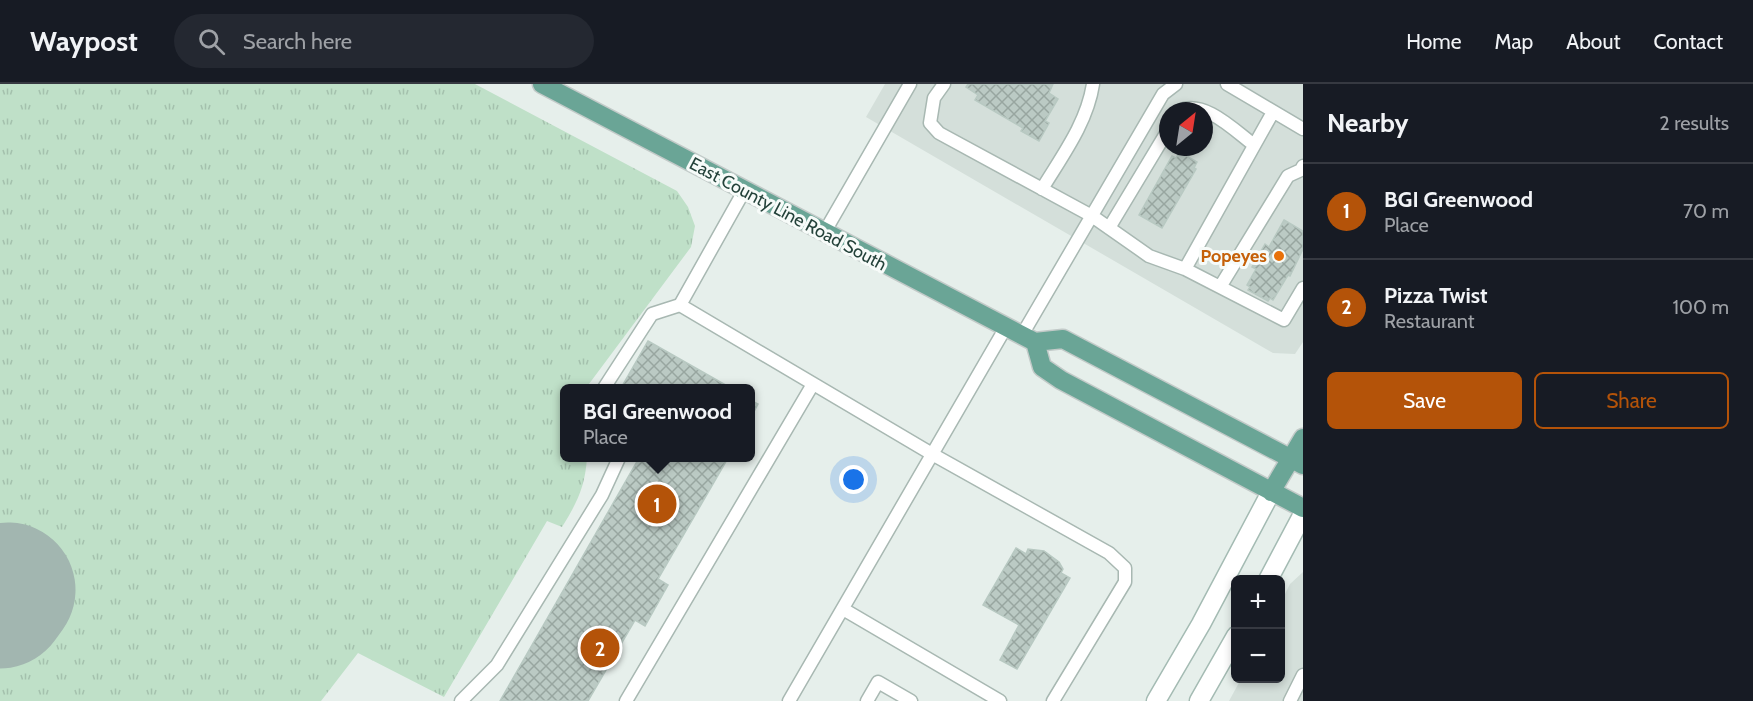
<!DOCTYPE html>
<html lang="en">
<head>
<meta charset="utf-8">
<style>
	body { margin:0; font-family:Cabin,sans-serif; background:#242831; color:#f1f3f6 }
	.controls { position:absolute; right:18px; bottom:18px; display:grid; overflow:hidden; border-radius:9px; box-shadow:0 3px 9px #0003 }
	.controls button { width:54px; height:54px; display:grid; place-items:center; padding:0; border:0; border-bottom:2px solid #363941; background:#171b24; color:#f1f3f6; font:30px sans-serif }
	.compass { position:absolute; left:1159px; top:18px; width:54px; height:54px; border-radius:50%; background:#171b24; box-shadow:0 3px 9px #0003; rotate:30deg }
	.you { position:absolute; left:854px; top:396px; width:21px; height:21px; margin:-15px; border:4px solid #fff; border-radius:50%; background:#1a73e8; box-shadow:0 0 0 9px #1a73e833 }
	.badge { display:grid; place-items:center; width:39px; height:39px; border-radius:50%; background:#b45309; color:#fff; font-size:20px; font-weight:700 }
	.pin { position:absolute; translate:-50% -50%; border:3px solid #fff; box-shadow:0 2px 6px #0006 }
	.popup { position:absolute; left:560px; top:300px; width:195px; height:78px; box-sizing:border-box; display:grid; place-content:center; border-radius:9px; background:#171b24; filter:drop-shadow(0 2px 4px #0005); font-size:20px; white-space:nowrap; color:#9ea1a6 }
	.popup b { font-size:22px; color:#f1f3f6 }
	.popup::after { content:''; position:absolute; left:50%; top:100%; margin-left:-12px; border:12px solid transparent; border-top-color:#171b24 }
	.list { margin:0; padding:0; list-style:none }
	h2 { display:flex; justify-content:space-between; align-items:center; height:78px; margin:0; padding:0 24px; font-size:26px }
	h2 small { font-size:20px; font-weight:400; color:#9ea1a6 }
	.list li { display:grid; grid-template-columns:39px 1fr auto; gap:18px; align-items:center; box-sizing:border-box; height:96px; padding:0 24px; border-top:2px solid #363941 }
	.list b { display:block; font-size:22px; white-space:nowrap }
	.list p { margin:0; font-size:20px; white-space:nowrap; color:#9ea1a6 }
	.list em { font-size:20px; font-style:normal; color:#9ea1a6 }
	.actions { display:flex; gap:12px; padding:18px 24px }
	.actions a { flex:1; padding:14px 0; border:2px solid #b45309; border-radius:9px; text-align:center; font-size:21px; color:#b45309 }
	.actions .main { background:#b45309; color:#fff }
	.icon { flex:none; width:33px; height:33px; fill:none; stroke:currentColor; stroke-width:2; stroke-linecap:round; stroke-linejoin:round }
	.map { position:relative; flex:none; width:1303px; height:617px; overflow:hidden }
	header { display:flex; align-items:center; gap:36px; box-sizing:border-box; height:84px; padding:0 30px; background:#171b24; border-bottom:2px solid #363941 }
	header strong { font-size:28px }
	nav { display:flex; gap:33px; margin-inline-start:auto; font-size:21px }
	.search { width:420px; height:54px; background:#242831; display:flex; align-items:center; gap:15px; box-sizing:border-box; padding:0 21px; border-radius:33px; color:#9ea1a6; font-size:22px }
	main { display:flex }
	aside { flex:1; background:#171b24 }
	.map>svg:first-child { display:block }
	.built { fill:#d4dfda; fill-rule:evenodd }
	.grass { fill:url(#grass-tufts) }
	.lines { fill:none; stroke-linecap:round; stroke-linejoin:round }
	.taxiway { stroke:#a2b6b0; stroke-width:54 }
	.runway { stroke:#a2b6b0; stroke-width:135 }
	.building { fill:url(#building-cross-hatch); stroke:#b8c9c2; stroke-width:1.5 }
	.service-casing { stroke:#a8b8b2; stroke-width:15 }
	.secondary-casing { stroke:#a4bbb3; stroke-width:21 }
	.primary-casing { stroke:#c2cac8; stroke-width:21 }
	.service { stroke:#fff; stroke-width:12 }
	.secondary { stroke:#fff; stroke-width:18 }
	.primary { stroke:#6aa596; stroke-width:18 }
	.food-dot { fill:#e8710a; stroke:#f7fbf9; stroke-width:2 }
	.labels { text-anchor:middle; stroke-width:6; stroke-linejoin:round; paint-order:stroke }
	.street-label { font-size:18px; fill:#24423a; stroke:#f7fbf9 }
	.food-label { font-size:18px; font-weight:bold; fill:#c56008; stroke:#f7fbf9; text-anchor:end }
</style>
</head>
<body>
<header>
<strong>Waypost</strong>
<div class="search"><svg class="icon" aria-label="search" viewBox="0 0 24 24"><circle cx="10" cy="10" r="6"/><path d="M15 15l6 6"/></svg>Search here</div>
<nav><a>Home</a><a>Map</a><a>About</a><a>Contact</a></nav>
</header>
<main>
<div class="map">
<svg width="1303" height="617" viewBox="0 0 1303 617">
	<defs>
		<pattern id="grass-tufts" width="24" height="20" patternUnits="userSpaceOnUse" patternTransform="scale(1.5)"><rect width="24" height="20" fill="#bfe0c8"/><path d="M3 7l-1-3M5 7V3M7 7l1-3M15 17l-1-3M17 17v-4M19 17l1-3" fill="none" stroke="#a4c1ad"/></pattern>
		<pattern id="building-cross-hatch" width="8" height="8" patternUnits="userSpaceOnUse" patternTransform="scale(1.5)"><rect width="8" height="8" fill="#bbcac4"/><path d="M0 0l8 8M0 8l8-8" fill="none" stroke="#98a6a0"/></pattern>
	</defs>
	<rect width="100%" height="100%" fill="#e6efeb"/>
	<path class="built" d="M885,0H1303V258L1295,270L1273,269L866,33ZM1168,27H1204V63H1168Z
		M1303,488V617H1229L1241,595L1280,594L1281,518L1290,500Z"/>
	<path class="grass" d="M0,0H475L677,107L688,123L695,142L691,163L586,304H564V374H587C585,403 577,419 562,443L547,437L444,613L358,569L321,617H0V567L44,510L0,475Z"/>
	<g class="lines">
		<path class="taxiway" d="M0,500L8,506"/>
		<path class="runway" d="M0,517L8,506"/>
	</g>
	<path class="building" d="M968,0H1053L1049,9L1058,15L1045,37L1049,39L1039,57L1021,47L1023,44L975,16L978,11L966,3Z
		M1180,68L1197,78L1194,84L1196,85L1162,144L1139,131L1172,72L1176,74Z
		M1284,136L1303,147V165L1290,192L1288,191L1273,216L1270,214L1268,217L1248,206L1250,203L1247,201L1256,185L1252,183L1265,160L1269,163Z
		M648,257L731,304H621Z
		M750,316L758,320L750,335Z
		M639,374H728L658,495L668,501L645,542L635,536L588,617H500Z
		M1016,464L1026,470L1028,465L1044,467L1059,478L1063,485L1061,489L1070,494L1017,585L1000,576L1019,541L983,521Z"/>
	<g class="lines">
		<g class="service-casing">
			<path id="service" d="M944,0L934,14L930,39L939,49L1092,132L1149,172L1185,185L1273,28
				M1227,0L1303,45
				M1179,27C1204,15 1234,46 1254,61
				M1042,105C1062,72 1087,39 1093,0
				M744,107L680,221L932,370L1109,469L1125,484V498L1053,617
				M1109,144L1168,46
				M824,149L910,0
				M1185,185L1284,236L1303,204
				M1220,203L1288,92L1301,86L1303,82
				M1022,251L1163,10L1176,0
				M604,304L652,230L680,221
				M843,525L1000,617
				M461,617L497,581L602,411L619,374
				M626,617L813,300
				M789,617L1006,243
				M867,617L878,598L911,617
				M1290,617L1303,591"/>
		</g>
		<g class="secondary-casing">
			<path id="secondary" d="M1268,496L1303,430
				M1156,617L1201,540L1271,408
				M1199,617L1236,552"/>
		</g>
		<g class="primary-casing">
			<path id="primary" d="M542,0L1035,258L1063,255L1303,381
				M1035,258L1042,283L1061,296L1303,424
				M1271,408L1303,354"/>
		</g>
		<use href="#service" class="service"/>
		<use href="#secondary" class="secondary"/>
		<use href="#primary" class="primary"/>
	</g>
	<circle class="food-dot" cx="1279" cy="172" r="6"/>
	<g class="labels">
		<g class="street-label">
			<text transform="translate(788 130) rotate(28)" y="6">East County Line Road South</text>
		</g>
		<g class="food-label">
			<text x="1267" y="178">Popeyes</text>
		</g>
	</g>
</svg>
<div class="controls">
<button>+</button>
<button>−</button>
</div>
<svg class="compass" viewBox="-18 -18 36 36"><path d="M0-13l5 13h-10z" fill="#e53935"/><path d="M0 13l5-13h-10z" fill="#9ea1a6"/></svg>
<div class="you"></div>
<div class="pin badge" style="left:657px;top:420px">1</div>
<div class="popup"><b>BGI Greenwood</b>Place</div>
<div class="pin badge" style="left:600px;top:564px">2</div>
</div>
<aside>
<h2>Nearby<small>2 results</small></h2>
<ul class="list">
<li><span class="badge">1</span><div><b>BGI Greenwood</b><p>Place</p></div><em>70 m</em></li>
<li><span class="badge">2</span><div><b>Pizza Twist</b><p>Restaurant</p></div><em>100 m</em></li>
</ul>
<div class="actions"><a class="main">Save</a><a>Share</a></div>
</aside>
</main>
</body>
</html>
